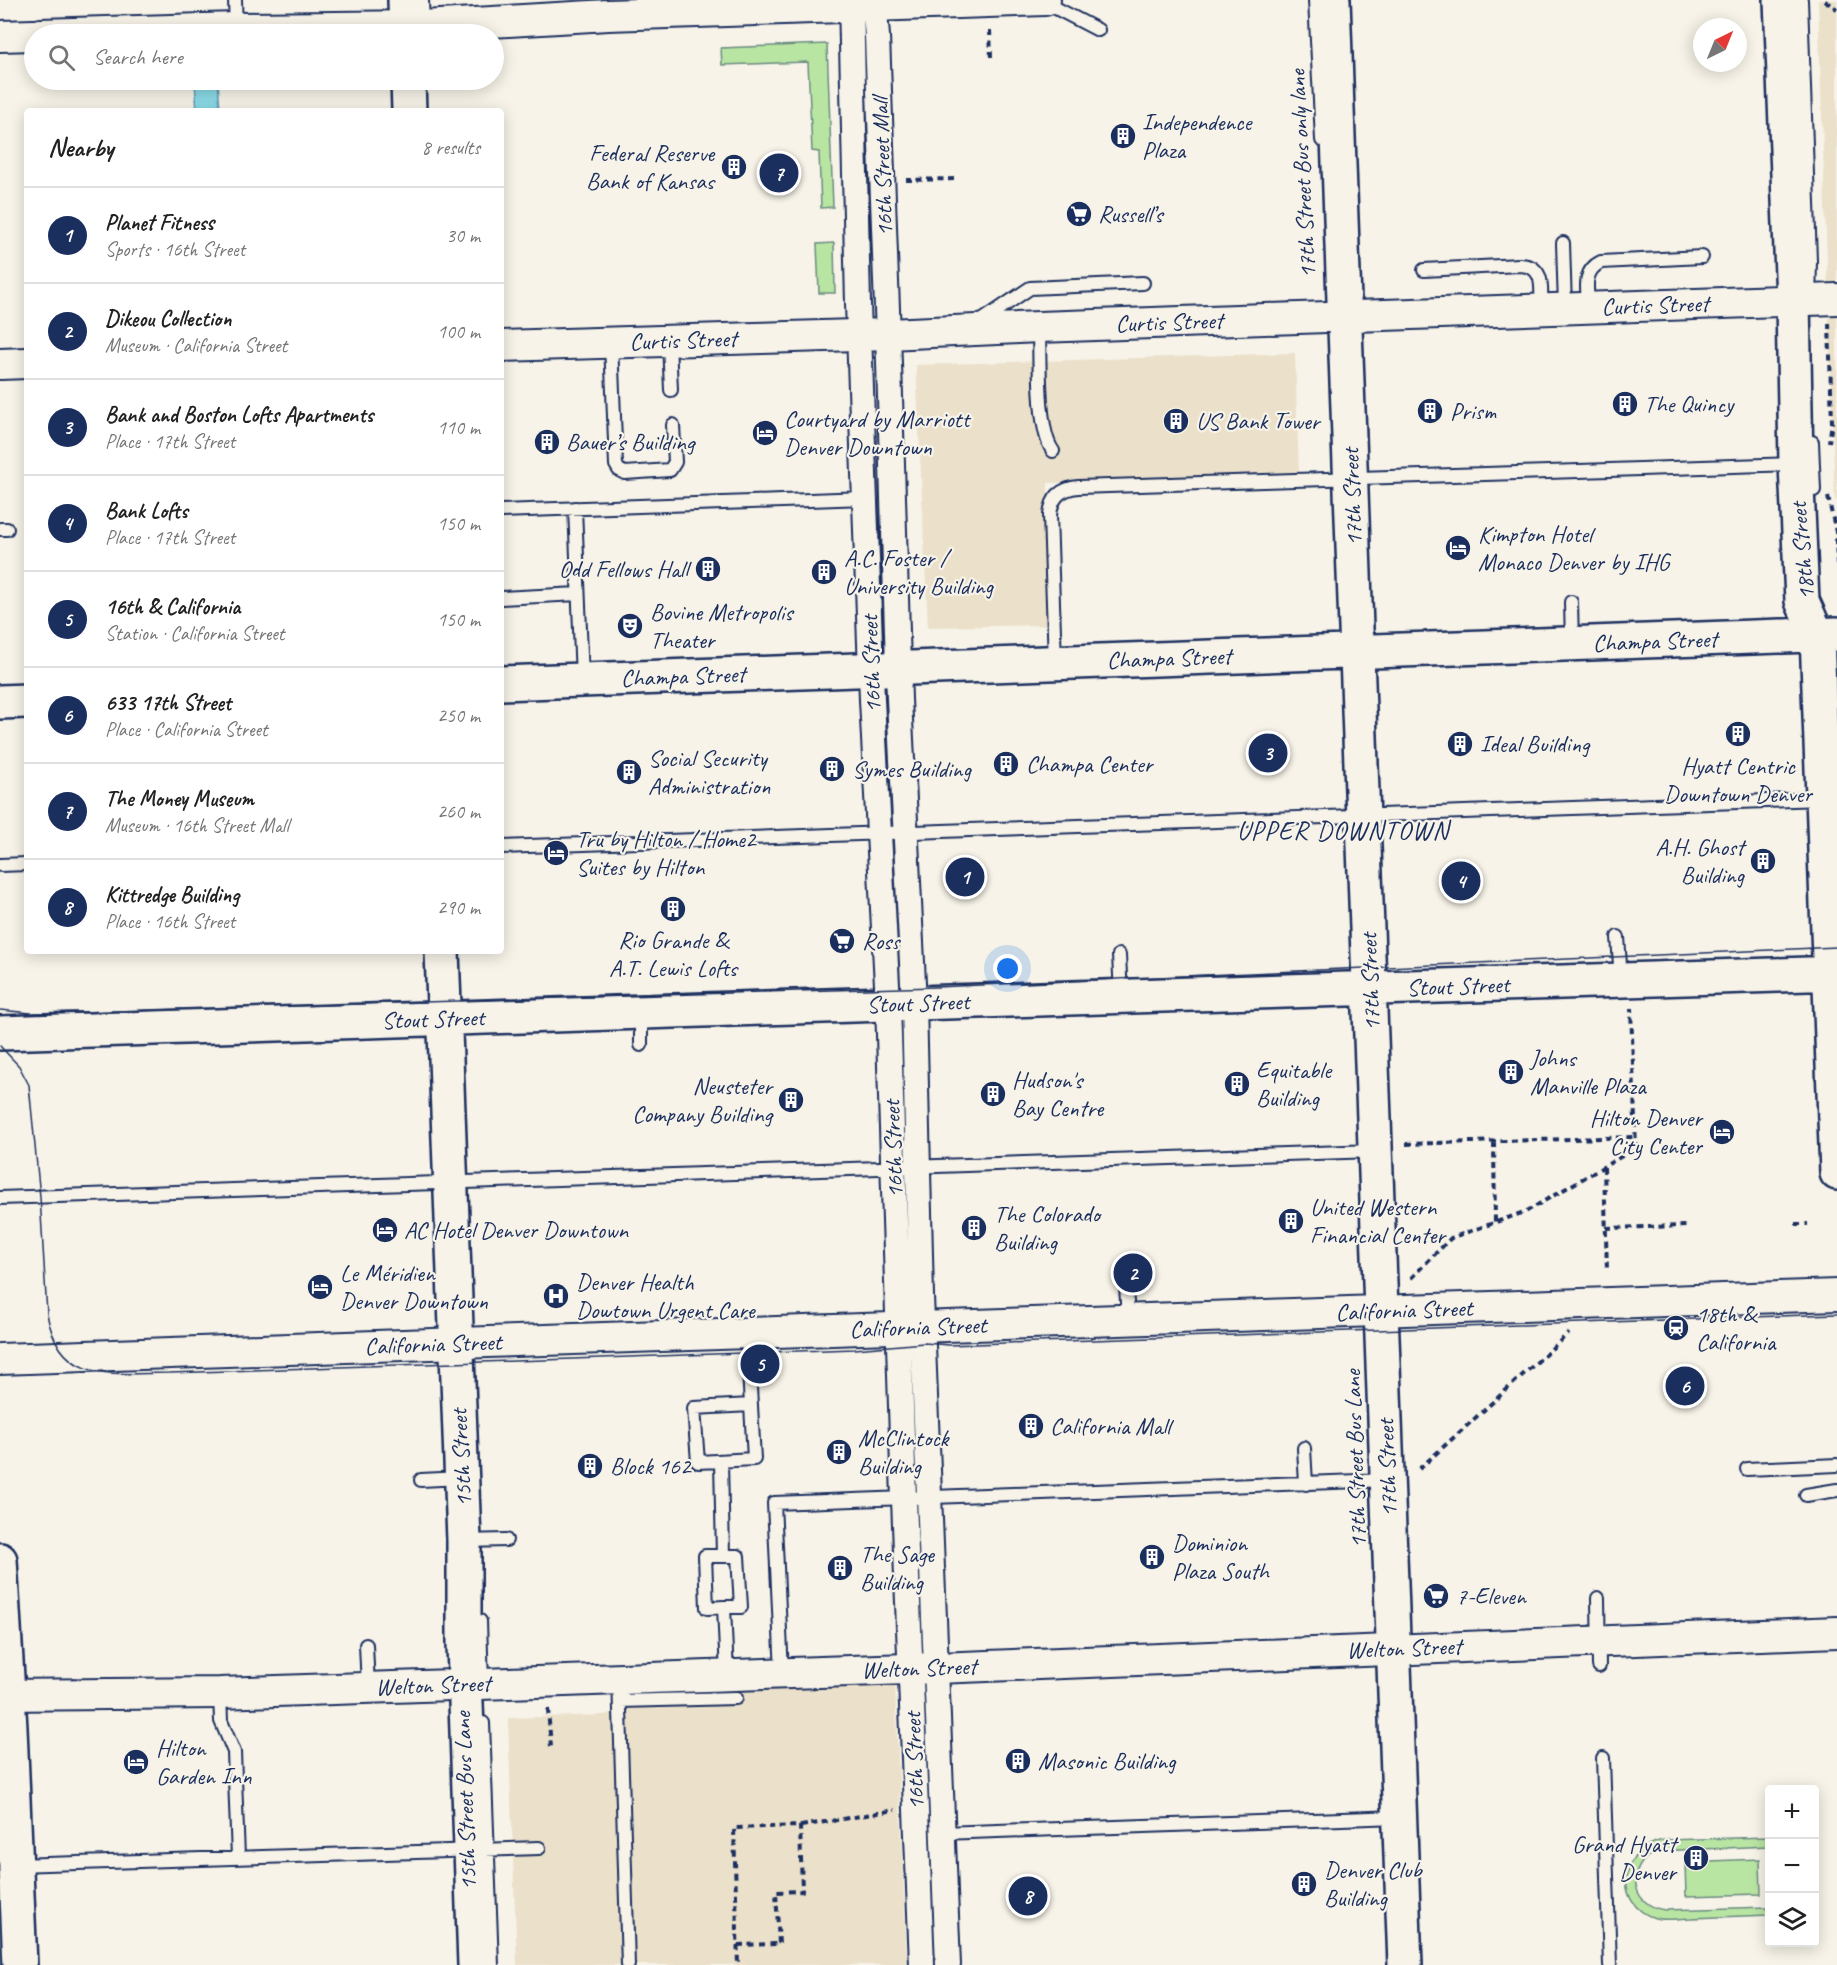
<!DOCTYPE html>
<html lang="en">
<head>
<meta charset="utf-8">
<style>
	body { margin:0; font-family:Caveat,sans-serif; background:#f2f2f2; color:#222 }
	.controls { position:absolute; right:18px; bottom:18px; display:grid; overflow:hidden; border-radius:6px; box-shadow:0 3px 15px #0003 }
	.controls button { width:54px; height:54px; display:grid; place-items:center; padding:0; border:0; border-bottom:2px solid #e0e0e0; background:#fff; color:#222; font:30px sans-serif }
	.compass { position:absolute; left:1693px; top:18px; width:54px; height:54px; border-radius:50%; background:#fff; box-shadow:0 3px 15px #0003; rotate:43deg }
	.you { position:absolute; left:1008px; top:969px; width:21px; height:21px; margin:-15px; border:4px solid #fff; border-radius:50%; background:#1a73e8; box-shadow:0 0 0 9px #1a73e833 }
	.badge { display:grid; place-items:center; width:39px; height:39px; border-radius:50%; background:#1b2f5e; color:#fff; font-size:20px; font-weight:700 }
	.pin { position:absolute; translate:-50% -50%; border:3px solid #fff; box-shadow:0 2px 6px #0006 }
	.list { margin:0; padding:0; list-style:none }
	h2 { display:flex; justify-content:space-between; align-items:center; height:78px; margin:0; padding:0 24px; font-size:26px }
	h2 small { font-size:20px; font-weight:400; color:#767676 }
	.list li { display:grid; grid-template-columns:39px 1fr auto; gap:18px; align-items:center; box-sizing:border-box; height:96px; padding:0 24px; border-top:2px solid #e0e0e0 }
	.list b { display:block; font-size:22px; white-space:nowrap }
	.list p { margin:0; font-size:20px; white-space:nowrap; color:#767676 }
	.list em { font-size:20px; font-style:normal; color:#767676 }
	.icon { flex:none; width:33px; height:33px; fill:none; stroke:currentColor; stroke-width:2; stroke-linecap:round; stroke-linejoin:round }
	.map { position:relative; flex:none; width:1837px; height:1965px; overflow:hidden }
	.search { position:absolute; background:#fff; box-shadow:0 3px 15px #0003; left:24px; top:24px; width:480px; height:66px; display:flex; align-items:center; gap:15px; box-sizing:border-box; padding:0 21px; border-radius:33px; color:#767676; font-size:22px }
	.panel { position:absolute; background:#fff; box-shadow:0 3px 15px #0003; left:24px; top:108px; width:480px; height:846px; border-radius:6px }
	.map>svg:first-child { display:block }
	.built { fill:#ebe0ca }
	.green { fill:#b9e5a3; stroke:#6a8a80; stroke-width:1.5 }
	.water { fill:#8adae7; stroke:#5e96b0; stroke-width:1.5 }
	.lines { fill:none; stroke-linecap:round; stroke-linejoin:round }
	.service-casing { stroke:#1b2f5e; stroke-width:16 }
	.minor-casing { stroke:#1b2f5e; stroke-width:28 }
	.tertiary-casing { stroke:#1b2f5e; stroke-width:34 }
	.secondary-casing { stroke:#1b2f5e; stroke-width:38 }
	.path { stroke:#1b2f5e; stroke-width:4; stroke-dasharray:6 4.5; stroke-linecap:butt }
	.service { stroke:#f7f3e8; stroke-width:12 }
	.minor { stroke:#f7f3e8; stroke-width:24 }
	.tertiary { stroke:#f7f3e8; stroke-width:30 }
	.secondary { stroke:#f7f3e8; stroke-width:33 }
	.tram { stroke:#1b2f5e; stroke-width:1.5 }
	.path-bridge { stroke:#1b2f5e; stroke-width:4; stroke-dasharray:6 4.5; stroke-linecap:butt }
	.labels { text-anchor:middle; stroke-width:4.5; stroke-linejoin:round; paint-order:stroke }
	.poi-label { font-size:24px; fill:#1b2f5e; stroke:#f7f3e8; text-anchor:start }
	.street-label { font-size:24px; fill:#1b2f5e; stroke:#f7f3e8 }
	.neighbourhood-label { font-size:26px; letter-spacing:1.5px; fill:#1b2f5e; stroke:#f7f3e8 }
</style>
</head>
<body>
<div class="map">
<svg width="1837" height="1965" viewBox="0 0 1837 1965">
	<rect width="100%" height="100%" fill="#f7f3e8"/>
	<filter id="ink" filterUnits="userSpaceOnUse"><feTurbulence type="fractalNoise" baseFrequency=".0167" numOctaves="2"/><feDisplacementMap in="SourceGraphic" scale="12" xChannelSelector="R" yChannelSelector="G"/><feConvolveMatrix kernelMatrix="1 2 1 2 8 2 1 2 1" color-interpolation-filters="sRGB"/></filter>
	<g filter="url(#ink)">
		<path class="built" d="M1818,0H1837V501L1835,499Z
			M1295,353L1299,477L1048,483L1050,625L928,627L916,365Z
			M895,1684L907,1965H517L508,1718L605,1715L638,1704L639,1692Z"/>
		<path class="green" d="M827,44L833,207L821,208L819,152L812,151L808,62L722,65L721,48Z
			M834,243L835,293H819L817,244Z
			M1769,1837V1846L1657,1851C1625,1865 1630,1906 1665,1910L1769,1907V1915C1743,1916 1717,1917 1691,1918C1680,1918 1666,1921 1655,1918C1612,1905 1620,1846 1664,1840Z
			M1760,1859L1761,1894L1686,1896L1685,1862Z"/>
		<path class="water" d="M218,81L220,111H197L195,82Z"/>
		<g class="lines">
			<g class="service-casing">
				<path id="service" d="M235,0L236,28
					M422,0L423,27
					M1315,0L1322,140
					M1801,0L1810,261L1809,301
					M1044,2L1098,30
					M1563,243L1565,307
					M1424,270L1519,265C1546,265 1541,289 1541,309
					M1589,308C1587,290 1582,271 1601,262L1702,257
					M980,322L1030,288L1143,283
					M1039,327C1040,356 1037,430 1053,451
					M669,342L671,390
					M611,343L616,465L619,470L625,473L670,470L675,462L673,425
					M1812,442L1814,490
					M575,508L582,678
					M501,511L865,498
					M0,529H7
					M501,598L578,594
					M1571,602L1572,643
					M1055,662L1050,515C1052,497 1060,489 1078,487L1795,464
					M501,847L1822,799
					M0,865L27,864
					M1618,937L1621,979
					M1119,955L1121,995
					M641,1013V1045
					M0,1198L1375,1151
					M1126,1286L1128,1319
					M747,1334L754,1459L698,1462L694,1408L751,1405
					M1304,1448L1306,1484
					M721,1461L723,1556H738L741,1607H724L727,1675
					M1747,1469L1837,1465
					M421,1480L461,1478
					M1806,1495L1837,1490
					M465,1541L506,1540
					M723,1556H705L707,1608L724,1607
					M1598,1598L1599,1666
					M480,1621L482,1685
					M366,1645L368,1687
					M782,1673L774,1503L1386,1480
					M619,1678L628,1965
					M220,1693L221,1721L234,1752L238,1857
					M620,1701L736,1698
					M483,1723L492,1965
					M1603,1758L1610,1965
					M942,1833L1399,1817
					M16,1865L539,1848"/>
			</g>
			<g class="minor-casing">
				<path id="minor" d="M851,0L858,304L872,700L888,1004L904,1499L922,1965
					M874,0L877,36L889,363L899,699L914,1003L921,1296L948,1965"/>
			</g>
			<g class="tertiary-casing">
				<path id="tertiary" d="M41,34L236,28L423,26L608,15L1045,0
					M0,36L34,35
					M501,346L888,334L1039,327L1837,299
					M0,364L27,363
					M0,1359L1837,1295
					M0,1695L220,1693L937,1668L1837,1632"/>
			</g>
			<g class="secondary-casing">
				<path id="secondary" d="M405,0L406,34
					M1333,0L1405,1965
					M1781,0L1793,300L1796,464L1802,601L1817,635L1837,1173
					M408,80L409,111
					M501,683L1837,634
					M0,702L27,701
					M442,951L464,1541V1644L475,1965
					M0,1033L1837,973
					M0,1560L10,1728L20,1965"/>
			</g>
			<path class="path" d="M1825,1L1837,9
				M990,30L991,57
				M906,180L955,179
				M1829,323L1832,423L1829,442
				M1828,497L1836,532L1837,567
				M1494,1142L1495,1223
				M1406,1144L1636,1137
				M1604,1167L1607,1271
				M1795,1224H1808
				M1606,1228L1688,1226
				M1411,1278L1451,1238L1527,1211L1636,1148L1631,1008
				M1419,1469L1569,1333
				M548,1709L551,1747
				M801,1826L895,1810"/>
			<use href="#service" class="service"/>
			<use href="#minor" class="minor"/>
			<use href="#tertiary" class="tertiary"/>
			<use href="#secondary" class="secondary"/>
			<path class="tram" d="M0,1010L31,1013L123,1011L936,987L1837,947
				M0,1046L19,1066L29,1085L40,1197L47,1314C60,1385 113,1373 170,1373L855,1349L924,1343L949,1345L1837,1314"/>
			<path class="path-bridge" d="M738,1945L779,1944L776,1892L802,1891L800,1826L734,1828L738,1965"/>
		</g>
	</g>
	<defs>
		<g id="building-disc" transform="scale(1.35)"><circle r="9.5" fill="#1b2f5e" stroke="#f7f3e8"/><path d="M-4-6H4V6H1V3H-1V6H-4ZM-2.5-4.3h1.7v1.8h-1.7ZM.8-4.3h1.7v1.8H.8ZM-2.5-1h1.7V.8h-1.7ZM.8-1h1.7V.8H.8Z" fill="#fff"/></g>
		<g id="supermarket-disc" transform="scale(1.35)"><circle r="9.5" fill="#1b2f5e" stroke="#f7f3e8"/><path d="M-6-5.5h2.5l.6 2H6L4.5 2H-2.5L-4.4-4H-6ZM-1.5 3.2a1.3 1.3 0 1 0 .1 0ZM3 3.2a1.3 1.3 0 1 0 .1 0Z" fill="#fff"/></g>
		<g id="hotel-disc" transform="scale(1.35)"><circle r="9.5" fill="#1b2f5e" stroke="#f7f3e8"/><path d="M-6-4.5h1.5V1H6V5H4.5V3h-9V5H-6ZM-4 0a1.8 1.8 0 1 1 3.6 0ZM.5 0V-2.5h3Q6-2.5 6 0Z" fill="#fff"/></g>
		<g id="theatre-disc" transform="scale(1.35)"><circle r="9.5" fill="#1b2f5e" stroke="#f7f3e8"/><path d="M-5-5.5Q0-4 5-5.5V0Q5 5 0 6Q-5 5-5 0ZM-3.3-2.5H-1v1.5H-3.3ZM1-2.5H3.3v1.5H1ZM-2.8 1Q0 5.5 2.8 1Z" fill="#fff"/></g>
		<g id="hospital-disc" transform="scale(1.35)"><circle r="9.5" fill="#1b2f5e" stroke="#f7f3e8"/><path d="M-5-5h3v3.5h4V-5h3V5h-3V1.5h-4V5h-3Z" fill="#fff"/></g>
		<g id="station-disc" transform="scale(1.35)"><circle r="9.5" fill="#1b2f5e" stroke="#f7f3e8"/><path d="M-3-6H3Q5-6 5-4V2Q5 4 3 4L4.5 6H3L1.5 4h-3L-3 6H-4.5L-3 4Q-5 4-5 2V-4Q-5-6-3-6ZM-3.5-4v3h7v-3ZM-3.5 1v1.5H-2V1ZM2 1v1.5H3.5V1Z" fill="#fff"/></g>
	</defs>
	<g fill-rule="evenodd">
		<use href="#building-disc" x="1123" y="136"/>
		<use href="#building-disc" x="734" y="167"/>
		<use href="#supermarket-disc" x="1079" y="214"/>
		<use href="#building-disc" x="1625" y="404"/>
		<use href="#building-disc" x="1430" y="411"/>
		<use href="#building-disc" x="1176" y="421"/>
		<use href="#hotel-disc" x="765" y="433"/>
		<use href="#building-disc" x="547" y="442"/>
		<use href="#hotel-disc" x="1458" y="548"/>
		<use href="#building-disc" x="708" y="569"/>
		<use href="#building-disc" x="824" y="572"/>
		<use href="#theatre-disc" x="630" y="626"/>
		<use href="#building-disc" x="1738" y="734"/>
		<use href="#building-disc" x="1460" y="744"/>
		<use href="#building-disc" x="1006" y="764"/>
		<use href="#building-disc" x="832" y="769"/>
		<use href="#building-disc" x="629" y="772"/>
		<use href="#hotel-disc" x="556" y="853"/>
		<use href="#building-disc" x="1763" y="861"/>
		<use href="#building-disc" x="673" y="909"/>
		<use href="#supermarket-disc" x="842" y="941"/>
		<use href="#building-disc" x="1511" y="1072"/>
		<use href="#building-disc" x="1237" y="1084"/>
		<use href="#building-disc" x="993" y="1094"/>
		<use href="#building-disc" x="791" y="1100"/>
		<use href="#hotel-disc" x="1722" y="1132"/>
		<use href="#building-disc" x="1291" y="1221"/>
		<use href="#building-disc" x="974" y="1228"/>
		<use href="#hotel-disc" x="385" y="1230"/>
		<use href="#hotel-disc" x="320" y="1287"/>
		<use href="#hospital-disc" x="556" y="1296"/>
		<use href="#station-disc" x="1676" y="1328"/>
		<use href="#building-disc" x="1031" y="1426"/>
		<use href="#building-disc" x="839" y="1452"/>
		<use href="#building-disc" x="590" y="1466"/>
		<use href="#building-disc" x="1152" y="1557"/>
		<use href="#building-disc" x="840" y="1568"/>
		<use href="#supermarket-disc" x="1436" y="1596"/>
		<use href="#building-disc" x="1018" y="1761"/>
		<use href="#hotel-disc" x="136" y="1762"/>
		<use href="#building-disc" x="1696" y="1858"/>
		<use href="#building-disc" x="1304" y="1884"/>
	</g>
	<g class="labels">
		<g class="poi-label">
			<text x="1142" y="130">Independence<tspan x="1142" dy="28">Plaza</tspan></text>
			<text x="714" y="161" text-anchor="end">Federal Reserve<tspan x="714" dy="28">Bank of Kansas</tspan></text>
			<text x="1098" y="222">Russell’s</text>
			<text x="1644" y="412">The Quincy</text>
			<text x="1450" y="419">Prism</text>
			<text x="784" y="427">Courtyard by Marriott<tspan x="784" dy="28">Denver Downtown</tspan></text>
			<text x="1196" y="429">US Bank Tower</text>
			<text x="566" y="450">Bauer’s Building</text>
			<text x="1478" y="542">Kimpton Hotel<tspan x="1478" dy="28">Monaco Denver by IHG</tspan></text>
			<text x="844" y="566">A.C. Foster /<tspan x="844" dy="28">University Building</tspan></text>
			<text x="688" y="577" text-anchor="end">Odd Fellows Hall</text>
			<text x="650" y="620">Bovine Metropolis<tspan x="650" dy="28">Theater</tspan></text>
			<text x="1480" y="752">Ideal Building</text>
			<text x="648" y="766">Social Security<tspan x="648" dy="28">Administration</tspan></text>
			<text x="1026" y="772">Champa Center</text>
			<text x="1738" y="774" text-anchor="middle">Hyatt Centric<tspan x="1738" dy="28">Downtown Denver</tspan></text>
			<text x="852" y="777">Symes Building</text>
			<text x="576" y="847">Tru by Hilton / Home2<tspan x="576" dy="28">Suites by Hilton</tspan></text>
			<text x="1744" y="855" text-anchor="end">A.H. Ghost<tspan x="1744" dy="28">Building</tspan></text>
			<text x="673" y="948" text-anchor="middle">Rio Grande &amp;<tspan x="673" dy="28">A.T. Lewis Lofts</tspan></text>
			<text x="862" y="949">Ross</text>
			<text x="1530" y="1066">Johns<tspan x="1530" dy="28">Manville Plaza</tspan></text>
			<text x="1256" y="1078">Equitable<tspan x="1256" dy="28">Building</tspan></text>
			<text x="1012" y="1088">Hudson's<tspan x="1012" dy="28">Bay Centre</tspan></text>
			<text x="772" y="1094" text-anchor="end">Neusteter<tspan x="772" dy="28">Company Building</tspan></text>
			<text x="1702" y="1126" text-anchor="end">Hilton Denver<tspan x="1702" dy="28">City Center</tspan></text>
			<text x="1310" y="1215">United Western<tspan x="1310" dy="28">Financial Center</tspan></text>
			<text x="994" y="1222">The Colorado<tspan x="994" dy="28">Building</tspan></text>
			<text x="404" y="1238">AC Hotel Denver Downtown</text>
			<text x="340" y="1281">Le Méridien<tspan x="340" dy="28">Denver Downtown</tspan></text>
			<text x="576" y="1290">Denver Health<tspan x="576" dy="28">Dowtown Urgent Care</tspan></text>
			<text x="1696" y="1322">18th &amp;<tspan x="1696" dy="28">California</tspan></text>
			<text x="1050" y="1434">California Mall</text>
			<text x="858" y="1446">McClintock<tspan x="858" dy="28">Building</tspan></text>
			<text x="610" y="1474">Block 162</text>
			<text x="1172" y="1551">Dominion<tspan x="1172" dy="28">Plaza South</tspan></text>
			<text x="860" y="1562">The Sage<tspan x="860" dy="28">Building</tspan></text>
			<text x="1456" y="1604">7-Eleven</text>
			<text x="156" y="1756">Hilton<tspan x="156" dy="28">Garden Inn</tspan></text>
			<text x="1038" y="1769">Masonic Building</text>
			<text x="1676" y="1852" text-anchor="end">Grand Hyatt<tspan x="1676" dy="28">Denver</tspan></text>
			<text x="1324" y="1878">Denver Club<tspan x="1324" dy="28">Building</tspan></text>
		</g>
		<g class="street-label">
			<text transform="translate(882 167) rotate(-92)" y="8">16th Street Mall</text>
			<text transform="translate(1302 174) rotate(-93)" y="8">17th Street Bus only lane</text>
			<text transform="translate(1655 305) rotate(-2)" y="8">Curtis Street</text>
			<text transform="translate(1169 322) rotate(-2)" y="8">Curtis Street</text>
			<text transform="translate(683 340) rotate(-2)" y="8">Curtis Street</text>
			<text transform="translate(1352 497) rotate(-92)" y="8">17th Street</text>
			<text transform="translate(1802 551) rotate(-95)" y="8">18th Street</text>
			<text transform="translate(1655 641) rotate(-2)" y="8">Champa Street</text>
			<text transform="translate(1169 658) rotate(-2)" y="8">Champa Street</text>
			<text transform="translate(871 664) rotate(-92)" y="8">16th Street</text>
			<text transform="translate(683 676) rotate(-2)" y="8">Champa Street</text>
			<text transform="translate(1370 982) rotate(-92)" y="8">17th Street</text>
			<text transform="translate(1458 986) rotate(-2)" y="8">Stout Street</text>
			<text transform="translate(918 1003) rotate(-2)" y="8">Stout Street</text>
			<text transform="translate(433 1019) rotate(-2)" y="8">Stout Street</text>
			<text transform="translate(893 1149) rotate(-92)" y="8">16th Street</text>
			<text transform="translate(1404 1310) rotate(-2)" y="8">California Street</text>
			<text transform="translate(918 1327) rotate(-2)" y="8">California Street</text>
			<text transform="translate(433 1344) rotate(-2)" y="8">California Street</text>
			<text transform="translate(461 1458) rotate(-93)" y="8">15th Street</text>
			<text transform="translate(1355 1459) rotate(-92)" y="8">17th Street Bus Lane</text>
			<text transform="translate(1387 1468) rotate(-92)" y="8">17th Street</text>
			<text transform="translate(1404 1648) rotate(-2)" y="8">Welton Street</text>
			<text transform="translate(919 1668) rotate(-2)" y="8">Welton Street</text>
			<text transform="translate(433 1685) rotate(-2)" y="8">Welton Street</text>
			<text transform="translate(914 1761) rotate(-92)" y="8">16th Street</text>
			<text transform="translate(465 1801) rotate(-92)" y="8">15th Street Bus Lane</text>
		</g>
		<g class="neighbourhood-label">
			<text x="1343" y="839">UPPER DOWNTOWN</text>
		</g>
	</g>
</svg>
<div class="controls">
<button>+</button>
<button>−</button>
<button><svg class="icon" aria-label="layers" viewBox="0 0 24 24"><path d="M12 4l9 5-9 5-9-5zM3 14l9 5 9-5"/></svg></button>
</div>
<svg class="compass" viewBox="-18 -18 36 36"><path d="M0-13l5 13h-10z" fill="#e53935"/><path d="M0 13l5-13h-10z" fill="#767676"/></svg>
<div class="you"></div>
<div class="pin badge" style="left:965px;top:877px">1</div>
<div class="pin badge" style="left:1133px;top:1273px">2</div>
<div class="pin badge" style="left:1268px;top:753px">3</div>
<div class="pin badge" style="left:1461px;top:881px">4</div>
<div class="pin badge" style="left:760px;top:1364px">5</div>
<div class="pin badge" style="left:1685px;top:1386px">6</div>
<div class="pin badge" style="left:779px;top:173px">7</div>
<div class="pin badge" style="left:1028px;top:1896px">8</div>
<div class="search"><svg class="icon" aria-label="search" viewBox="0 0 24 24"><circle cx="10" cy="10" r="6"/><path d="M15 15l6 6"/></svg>Search here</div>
<section class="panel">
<h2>Nearby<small>8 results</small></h2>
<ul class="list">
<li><span class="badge">1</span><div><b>Planet Fitness</b><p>Sports · 16th Street</p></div><em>30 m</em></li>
<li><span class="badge">2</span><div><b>Dikeou Collection</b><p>Museum · California Street</p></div><em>100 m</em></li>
<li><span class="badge">3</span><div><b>Bank and Boston Lofts Apartments</b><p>Place · 17th Street</p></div><em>110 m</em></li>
<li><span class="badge">4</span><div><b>Bank Lofts</b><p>Place · 17th Street</p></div><em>150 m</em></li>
<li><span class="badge">5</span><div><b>16th &amp; California</b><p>Station · California Street</p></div><em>150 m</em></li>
<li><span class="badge">6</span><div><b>633 17th Street</b><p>Place · California Street</p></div><em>250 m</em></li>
<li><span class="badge">7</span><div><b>The Money Museum</b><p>Museum · 16th Street Mall</p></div><em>260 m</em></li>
<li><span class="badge">8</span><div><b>Kittredge Building</b><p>Place · 16th Street</p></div><em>290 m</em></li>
</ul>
</section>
</div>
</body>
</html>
